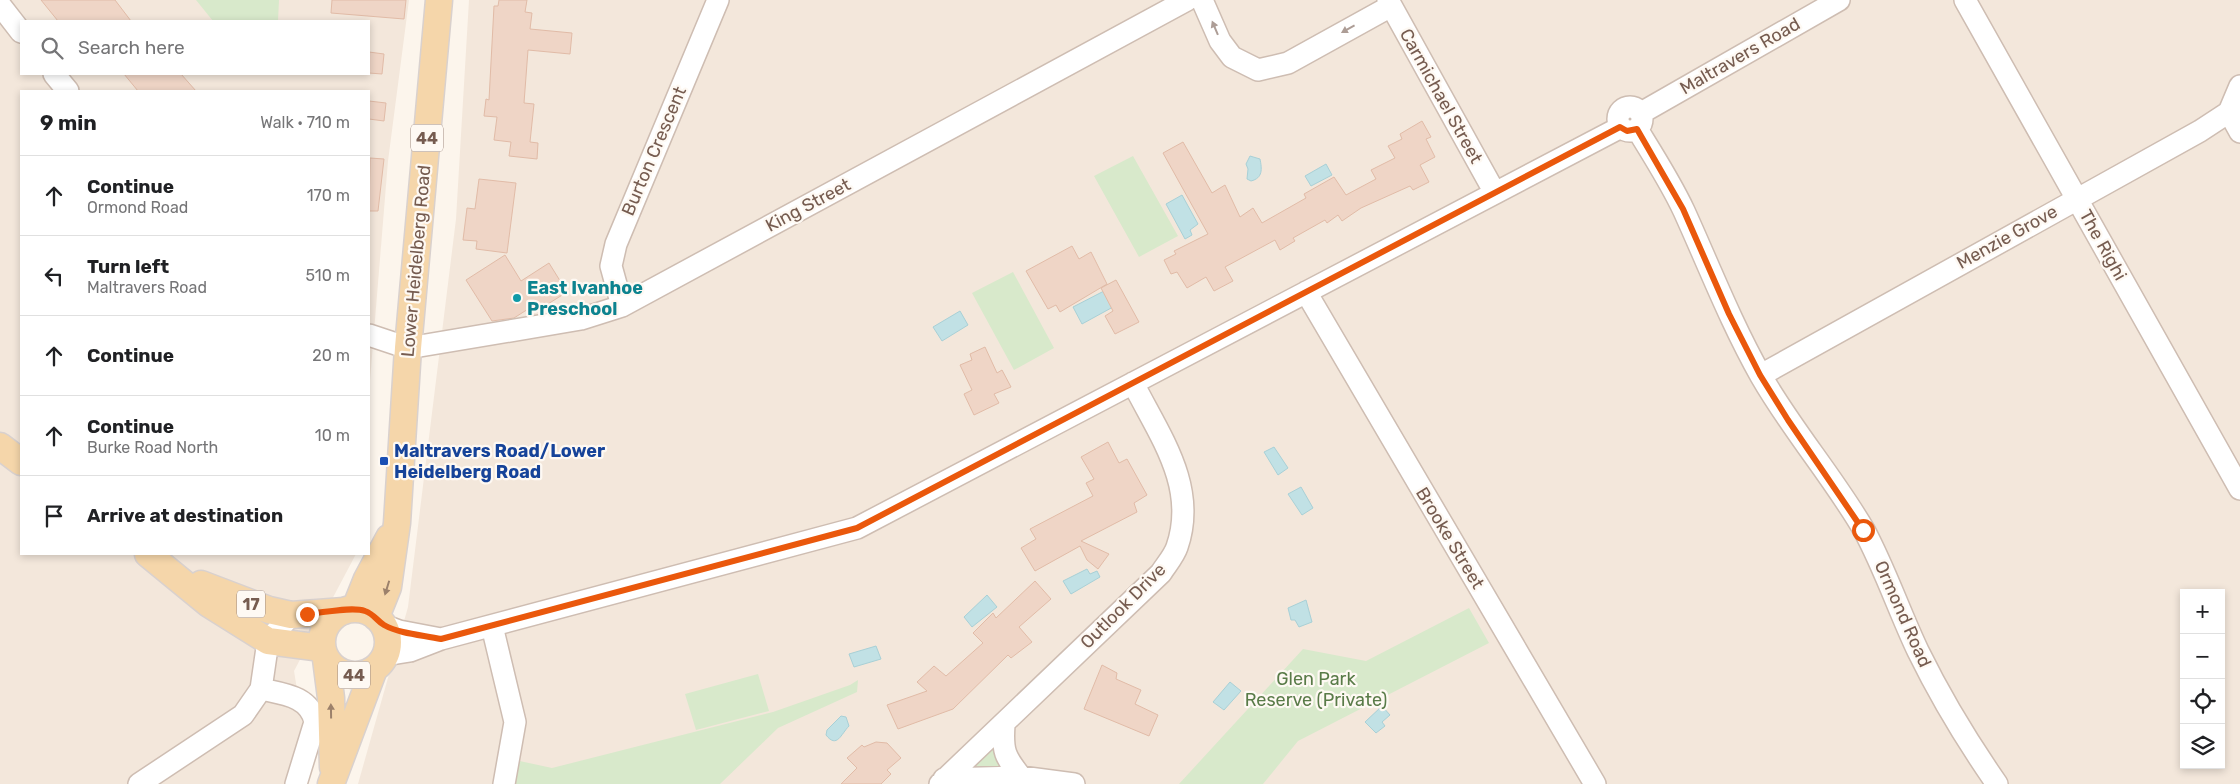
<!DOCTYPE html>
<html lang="en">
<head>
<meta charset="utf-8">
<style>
	body { margin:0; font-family:Rubik,sans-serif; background:#f2f2f2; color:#202124 }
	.controls { position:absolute; right:15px; bottom:15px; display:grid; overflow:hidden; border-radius:0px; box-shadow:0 2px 8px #0003 }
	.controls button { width:45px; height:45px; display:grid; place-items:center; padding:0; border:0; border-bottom:1px solid #e0e0e0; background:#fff; color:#202124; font:25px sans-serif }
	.stop { position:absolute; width:15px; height:15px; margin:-11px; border:4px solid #ea580c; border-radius:50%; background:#fff }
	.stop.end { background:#ea580c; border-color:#fff; box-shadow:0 1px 5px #0008 }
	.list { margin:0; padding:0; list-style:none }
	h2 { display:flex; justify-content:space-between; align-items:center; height:65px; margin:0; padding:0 20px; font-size:21px }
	h2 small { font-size:16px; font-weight:400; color:#757577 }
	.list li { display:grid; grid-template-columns:32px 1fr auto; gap:15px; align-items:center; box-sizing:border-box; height:80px; padding:0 20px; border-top:1px solid #e0e0e0 }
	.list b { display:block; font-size:19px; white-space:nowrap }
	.list p { margin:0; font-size:16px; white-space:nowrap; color:#757577 }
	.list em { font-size:16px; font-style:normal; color:#757577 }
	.icon { flex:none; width:28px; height:28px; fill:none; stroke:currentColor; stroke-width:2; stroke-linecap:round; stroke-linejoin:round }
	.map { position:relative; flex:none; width:2240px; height:784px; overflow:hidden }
	.search { position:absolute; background:#fff; box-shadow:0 2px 8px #0003; left:20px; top:20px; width:350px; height:55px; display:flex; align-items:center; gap:12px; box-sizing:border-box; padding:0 18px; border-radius:0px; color:#757577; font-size:19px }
	.panel { position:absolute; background:#fff; box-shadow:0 2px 8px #0003; left:20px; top:90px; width:350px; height:465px; border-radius:0px }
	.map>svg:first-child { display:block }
	.residential { fill:#f3e7db; fill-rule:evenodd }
	.green { fill:#d8e9cb }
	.water { fill:#c1e1e5; stroke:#a8d0d6 }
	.building { fill:#efd5c6; stroke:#e1bba7 }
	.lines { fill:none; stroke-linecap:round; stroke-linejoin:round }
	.minor-casing { stroke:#cebdb2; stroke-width:24 }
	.major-casing { stroke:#d9d1ce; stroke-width:29 }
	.minor { stroke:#fff; stroke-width:21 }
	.major { stroke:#f5d6aa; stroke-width:26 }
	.oneway { fill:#ad9d96 }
	.oneway2 { fill:#9c816b }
	.route { stroke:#ea580c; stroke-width:6 }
	.culture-dot { fill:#0f9aa8; stroke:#fef9f3; stroke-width:2 }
	.transit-dot { fill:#1a4fb4; stroke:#fef9f3; stroke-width:2 }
	.labels { text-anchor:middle; stroke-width:4.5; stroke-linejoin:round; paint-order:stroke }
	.shield { fill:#fef9f3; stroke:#9f8b81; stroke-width:1 }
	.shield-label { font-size:16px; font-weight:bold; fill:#765c50 }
	.street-label { font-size:18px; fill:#765c50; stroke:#fef9f3 }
	.culture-label { font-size:18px; font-weight:bold; fill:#0d838f; stroke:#fef9f3; text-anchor:start }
	.transit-label { font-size:18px; font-weight:bold; fill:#164399; stroke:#fef9f3; text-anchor:start }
	.park-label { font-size:18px; fill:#597b48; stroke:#fef9f3 }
</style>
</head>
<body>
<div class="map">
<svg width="2240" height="784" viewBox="0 0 2240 784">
	<rect width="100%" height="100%" fill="#fcf5ec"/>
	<path class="residential" d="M0,0H409L388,161L369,393V91H21V554H356L294,671L306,745L297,784H0ZM21,21H369V74H21Z
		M469,0H2240V784H358L408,607L456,219ZM2184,593H2221V765H2184Z"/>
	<path class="green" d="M196,0H279L278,21H213Z
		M1133,156L1178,236L1139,257L1094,176Z
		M1013,272L1054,348L1014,370L972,293Z
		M1469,608L1489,643L1298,741L1263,784H1179L1303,649L1366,661Z
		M758,674L769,711L696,730L685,694Z
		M858,680L857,692L778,728L720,784H510L515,760L552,768L773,712L850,685Z
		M994,741L1005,768H966Z"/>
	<path class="water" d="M1250,156L1260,159C1262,169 1263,178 1251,181L1247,179L1248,169L1246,164Z
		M1326,164L1332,175L1311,186L1305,176Z
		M1182,195L1198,224L1190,230L1192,235L1185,239L1166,204Z
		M1104,291L1113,307L1082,324L1073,307Z
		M960,311L968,325L942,341L933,327Z
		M1274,447L1288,468L1278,475L1264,452Z
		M1301,487L1313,508L1302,515L1288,494Z
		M1087,569L1090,574L1097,571L1100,577L1071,594L1063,581Z
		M987,595L997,607L972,627L964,617Z
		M1306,600L1312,622L1299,627L1295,620H1291L1288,608Z
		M876,646L881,659L854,667L849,654Z
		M1230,682L1241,691L1224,710L1213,702Z
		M1382,706L1390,715L1382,722L1385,726L1376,733L1365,722Z
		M841,716L846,717L849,726C841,734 837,749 826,735L827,730Z"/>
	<path class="building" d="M41,0H115L131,21H58Z
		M332,0H406L404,19L331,13Z
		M499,0H527L525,12L532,13L530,29L572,33L570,54L528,50L524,103L534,104L530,142L538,143L537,159L509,156L511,142L494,140L497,117L484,116L486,99L489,100L494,6H498Z
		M369,52L384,54L382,74L369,73Z
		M124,74H181L196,91H138Z
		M369,101L386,103L384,121L369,119Z
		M1422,121L1431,137L1426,139L1435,157L1420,165L1429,182L1413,190L1410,186L1361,208L1342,221L1338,215L1327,223L1325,220L1293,238L1295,241L1280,250L1275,240L1225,267L1233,281L1214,291L1206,277L1187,288L1177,272L1171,274L1164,260L1176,254L1174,251L1208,234L1163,153L1183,142L1212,193L1225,185L1240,217L1253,208L1262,223L1306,198L1304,194L1334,177L1346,195L1376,179L1371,170L1395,158L1388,146L1402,139L1400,134Z
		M370,158L384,159L378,211H369Z
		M479,179L516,183L507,253L476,249L477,241L463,240L467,208L475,209Z
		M1072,246L1079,259L1091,252L1107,284L1060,312L1056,305L1048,309L1026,271Z
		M505,255L521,281L549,263L567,292L540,309L536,304L514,318L492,321L466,280Z
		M1116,280L1139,322L1115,334L1105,316L1113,311L1101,288Z
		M985,347L997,373L1002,370L1011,387L994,394L999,403L974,415L964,394L972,390L960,365L972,360L970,354Z
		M1108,442L1119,463L1127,459L1147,495L1134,503L1137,512L1081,541L1109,554L1098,569L1087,560L1080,546L1035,571L1021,548L1036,539L1030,529L1093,496L1086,483L1094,479L1081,457Z
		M1035,581L1051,599L1019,627L1032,642L1011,658L1008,655L953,709L898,729L887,705L927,691L917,682L934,666L946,676L983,643L973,633L993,613L996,618Z
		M1102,665L1117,673L1116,679L1141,690L1135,704L1158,715L1149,736L1084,709Z
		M876,742L887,743L901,758L887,770L891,774L881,784H841L857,768L847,758L862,745L864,747Z"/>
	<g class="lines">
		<g class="minor-casing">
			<path id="minor" d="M1202,0L1220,41L1232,57L1258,70L1288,63L1391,6
				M1388,0L1495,193
				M1965,0L2240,489
				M0,5L21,32
				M54,74L68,91
				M1618 119a12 12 0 1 1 24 0a12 12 0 1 1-24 0Z
				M2229,112L2240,132
				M1641,113L1839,0
				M1637,129C1653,155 1671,183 1684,211C1709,266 1731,323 1761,376C1792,430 1833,477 1864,530C1885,569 1899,611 1918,651C1941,698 1967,741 1997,784
				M1306,292L1595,784
				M622,306L611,266L616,244L718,0
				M369,335L408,348L581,319L622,306L1187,0
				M1761,375L2200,131L2229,112L2240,86
				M383,625L399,631L441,639
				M492,626L515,722L504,784
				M385,655L410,651L441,639L857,528L1621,127
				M261,689C283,694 310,696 315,722L296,784
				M1004,725C1002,751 1005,757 1021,777
				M944,779L1021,777L1074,784
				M139,784L243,715L261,689L268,641L291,615
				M940,784L1161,573C1166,565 1174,556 1177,547C1198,486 1159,435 1133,383"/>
		</g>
		<g class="major-casing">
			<path id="major" d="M0,446L21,462
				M148,554L209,604L268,641L322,648
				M201,584L269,610L291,615L344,611
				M355,609L367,579L389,538
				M322 642a33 33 0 1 1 66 0a33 33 0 1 1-66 0Z
				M376,617L388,587L397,523L408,348L439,0
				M326,659L331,698L333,767
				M331,784L374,669"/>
		</g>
		<use href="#minor" class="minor"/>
		<use href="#major" class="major"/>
	</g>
	<defs><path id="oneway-solid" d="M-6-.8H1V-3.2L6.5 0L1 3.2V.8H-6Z" transform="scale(1.25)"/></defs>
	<g class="oneway">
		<use href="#oneway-solid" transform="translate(1215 28) rotate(-113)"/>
		<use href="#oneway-solid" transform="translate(1348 29) rotate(151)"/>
	</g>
	<g class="oneway2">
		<use href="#oneway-solid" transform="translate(387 588) rotate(107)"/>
		<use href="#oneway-solid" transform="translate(331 711) rotate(-91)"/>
	</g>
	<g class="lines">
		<path class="route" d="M307,614C322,613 352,606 365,611C374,614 377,621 384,625C400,634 423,635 441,639L857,528L1620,127L1627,131L1637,129L1683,209L1729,314L1760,375L1788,420L1863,530"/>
	</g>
	<circle class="culture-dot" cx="517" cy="298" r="5"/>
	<rect class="transit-dot" x="379" y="456" width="10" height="10" rx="2.5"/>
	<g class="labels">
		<g class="shield">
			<rect x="411" y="124.5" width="32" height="27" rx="4"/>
			<rect x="237" y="590.5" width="28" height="27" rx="4"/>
			<rect x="338" y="661.5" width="32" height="27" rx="4"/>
		</g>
		<g class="shield-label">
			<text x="427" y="144">44</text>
			<text x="251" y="610">17</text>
			<text x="354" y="681">44</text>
		</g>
		<g class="street-label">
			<text transform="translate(1740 56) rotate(-30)" y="6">Maltravers Road</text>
			<text transform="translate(1441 96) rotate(61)" y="6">Carmichael Street</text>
			<text transform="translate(654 151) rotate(-67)" y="6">Burton Crescent</text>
			<text transform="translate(808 205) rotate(-28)" y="6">King Street</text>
			<text transform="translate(2007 237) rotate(-29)" y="6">Menzie Grove</text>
			<text transform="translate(2103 245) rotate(61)" y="6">The Righi</text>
			<text transform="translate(416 261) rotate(-85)" y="6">Lower Heidelberg Road</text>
			<text transform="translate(1450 538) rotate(59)" y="6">Brooke Street</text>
			<text transform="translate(1123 606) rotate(-45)" y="6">Outlook Drive</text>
			<text transform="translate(1903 614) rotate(66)" y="6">Ormond Road</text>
		</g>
		<g class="culture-label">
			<text x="527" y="294">East Ivanhoe<tspan x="527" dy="21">Preschool</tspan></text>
		</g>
		<g class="transit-label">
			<text x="394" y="457">Maltravers Road/Lower<tspan x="394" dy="21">Heidelberg Road</tspan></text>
		</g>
		<g class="park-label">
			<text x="1316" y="685">Glen Park<tspan x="1316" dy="21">Reserve (Private)</tspan></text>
		</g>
	</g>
</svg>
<div class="controls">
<button>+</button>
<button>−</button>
<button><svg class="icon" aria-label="locate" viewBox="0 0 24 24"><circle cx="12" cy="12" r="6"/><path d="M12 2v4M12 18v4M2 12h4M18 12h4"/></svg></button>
<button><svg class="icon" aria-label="layers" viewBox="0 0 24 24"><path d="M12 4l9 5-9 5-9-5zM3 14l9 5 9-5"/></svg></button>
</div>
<div class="stop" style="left:1863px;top:530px"></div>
<div class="stop end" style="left:307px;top:614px"></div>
<div class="search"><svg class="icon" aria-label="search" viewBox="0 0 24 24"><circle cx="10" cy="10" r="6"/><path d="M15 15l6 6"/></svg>Search here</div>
<section class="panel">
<h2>9 min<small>Walk · 710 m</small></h2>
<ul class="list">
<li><svg class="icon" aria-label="ahead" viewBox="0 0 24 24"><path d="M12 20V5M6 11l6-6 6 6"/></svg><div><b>Continue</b><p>Ormond Road</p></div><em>170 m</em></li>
<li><svg class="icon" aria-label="left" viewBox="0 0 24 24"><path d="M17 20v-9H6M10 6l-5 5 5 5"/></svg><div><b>Turn left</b><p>Maltravers Road</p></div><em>510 m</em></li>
<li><svg class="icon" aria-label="ahead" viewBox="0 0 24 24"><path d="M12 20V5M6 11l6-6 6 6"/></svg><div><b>Continue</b></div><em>20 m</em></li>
<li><svg class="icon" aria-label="ahead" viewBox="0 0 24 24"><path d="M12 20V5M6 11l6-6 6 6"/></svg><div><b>Continue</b><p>Burke Road North</p></div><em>10 m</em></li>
<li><svg class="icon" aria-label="arrive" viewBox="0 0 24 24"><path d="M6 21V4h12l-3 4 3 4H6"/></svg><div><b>Arrive at destination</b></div></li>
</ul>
</section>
</div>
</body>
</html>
